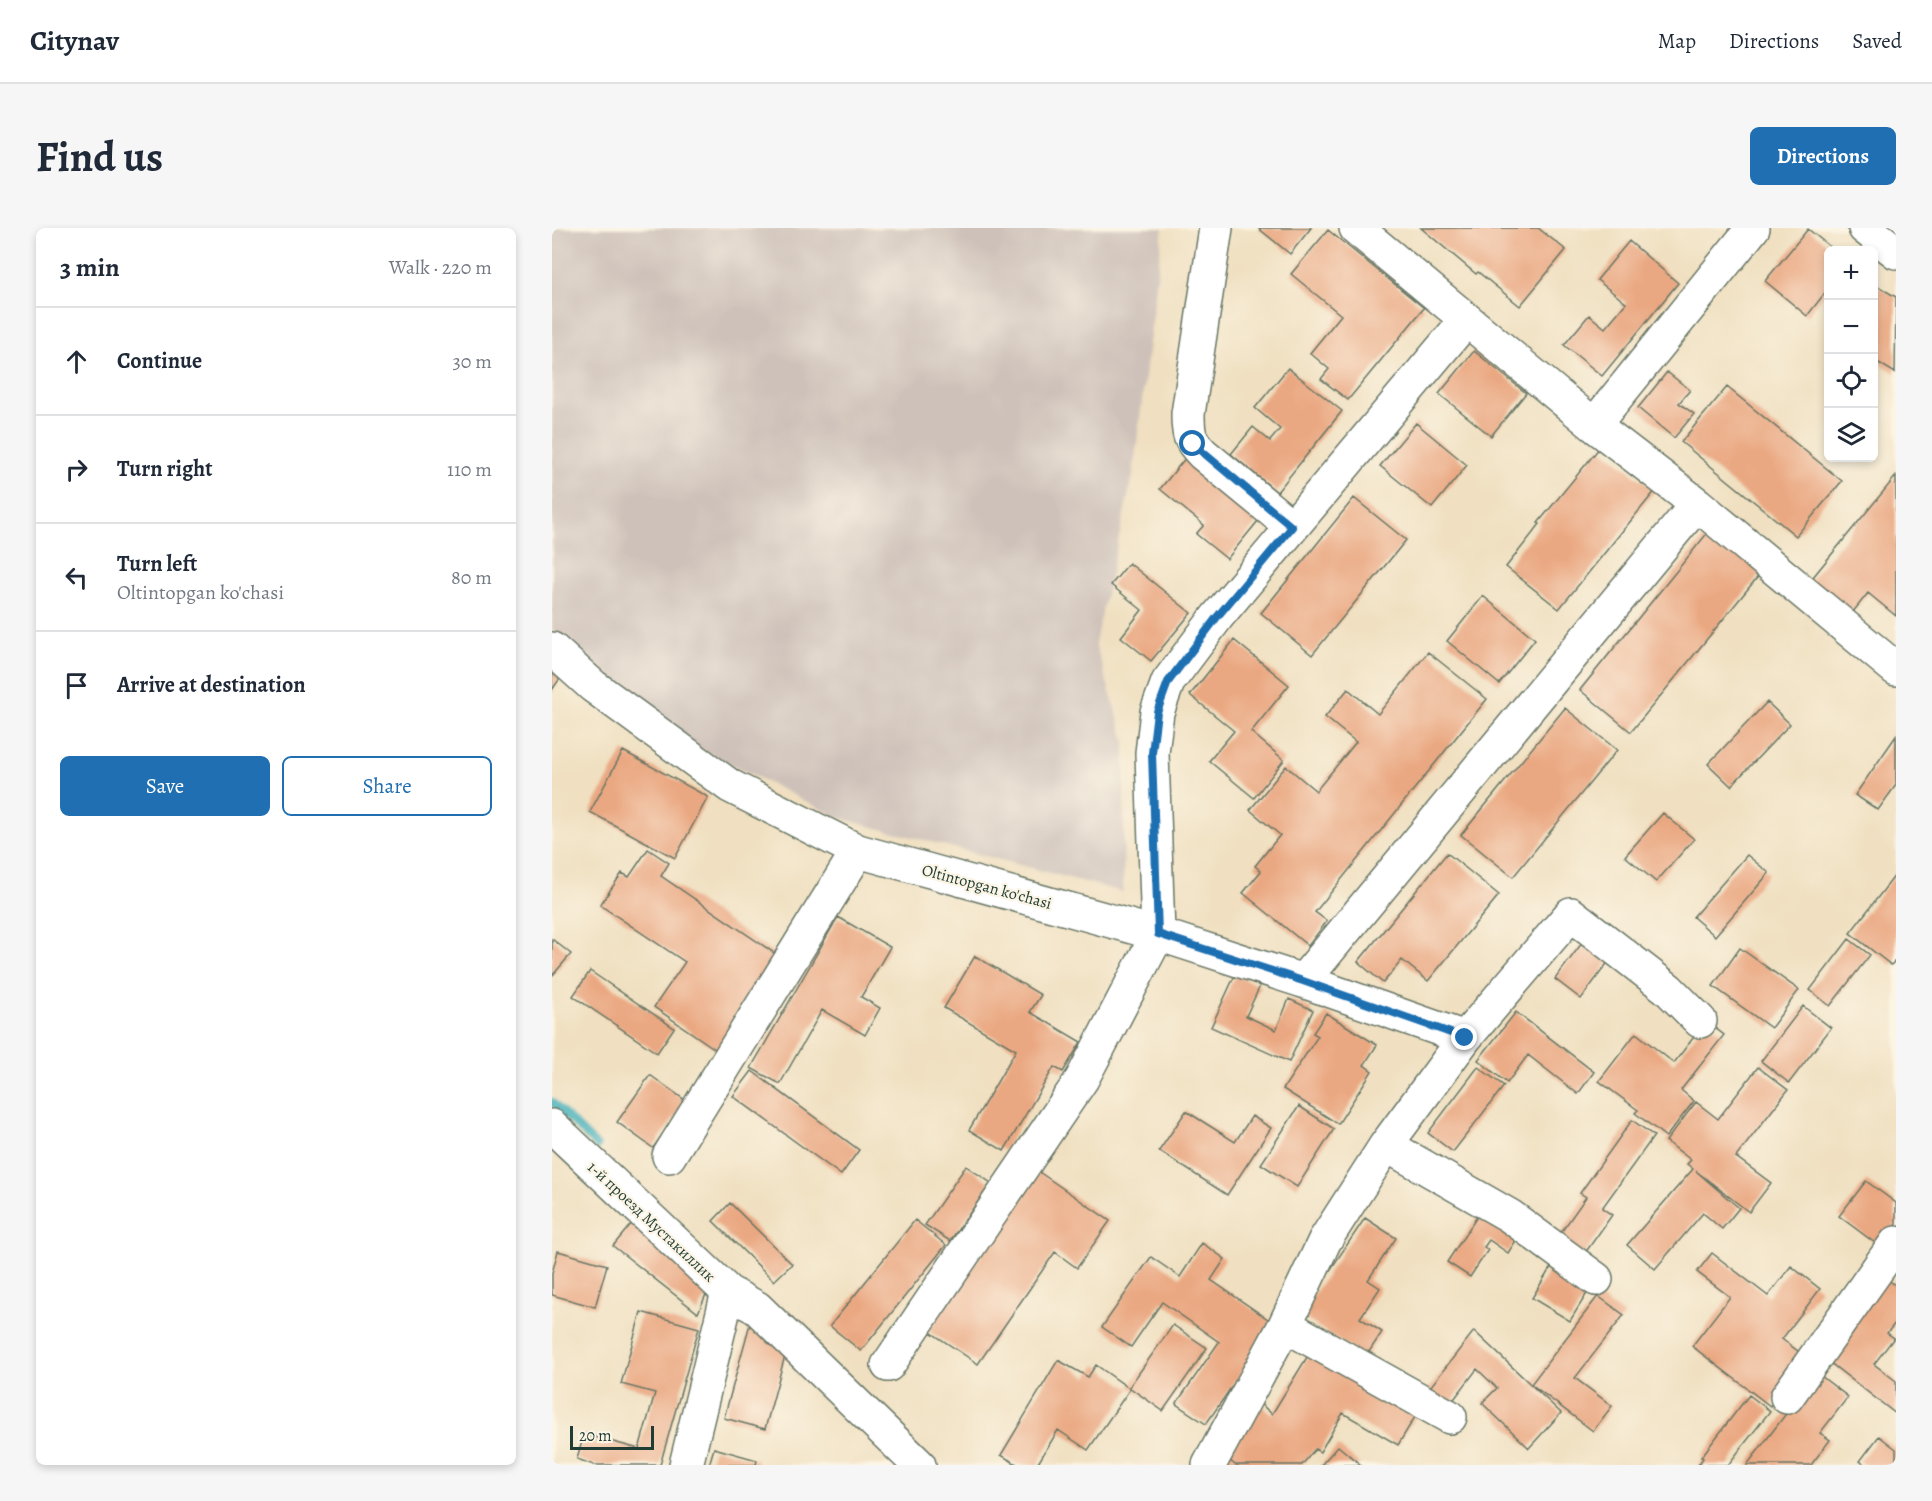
<!DOCTYPE html>
<html lang="en">
<head>
<meta charset="utf-8">
<style>
	body { margin:0; font-family:Alegreya,serif; background:#f6f6f7; color:#1f2937 }
	.controls { position:absolute; right:18px; top:18px; display:grid; overflow:hidden; border-radius:9px; box-shadow:0 3px 9px #0003 }
	.controls button { width:54px; height:54px; display:grid; place-items:center; padding:0; border:0; border-bottom:2px solid #e0e1e3; background:#fff; color:#1f2937; font:30px sans-serif }
	.scale { position:absolute; left:18px; bottom:15px; width:84px; box-sizing:border-box; padding-left:6px; border:3px solid #1f3d34; border-top:0; font-size:16px; line-height:21px; white-space:nowrap; color:#1f3d34; -webkit-text-stroke:4px #fcf5e5; paint-order:stroke }
	.stop { position:absolute; width:18px; height:18px; margin:-14px; border:4px solid #1f6fb2; border-radius:50%; background:#fff }
	.stop.end { background:#1f6fb2; border-color:#fff; box-shadow:0 2px 6px #0008 }
	.list { margin:0; padding:0; list-style:none }
	h2 { display:flex; justify-content:space-between; align-items:center; height:78px; margin:0; padding:0 24px; font-size:26px }
	h2 small { font-size:20px; font-weight:400; color:#747a83 }
	.list li { display:grid; grid-template-columns:39px 1fr auto; gap:18px; align-items:center; box-sizing:border-box; height:108px; padding:0 24px; border-top:2px solid #e0e1e3 }
	.list b { display:block; font-size:22px; white-space:nowrap }
	.list p { margin:0; font-size:20px; white-space:nowrap; color:#747a83 }
	.list em { font-size:20px; font-style:normal; color:#747a83 }
	.actions { display:flex; gap:12px; padding:18px 24px }
	.actions a { flex:1; padding:14px 0; border:2px solid #1f6fb2; border-radius:9px; text-align:center; font-size:21px; color:#1f6fb2 }
	.actions .main { background:#1f6fb2; color:#fff }
	.icon { flex:none; width:33px; height:33px; fill:none; stroke:currentColor; stroke-width:2; stroke-linecap:round; stroke-linejoin:round }
	.map { position:relative; flex:none; width:1344px; height:1237px; overflow:hidden; border-radius:9px }
	header { display:flex; align-items:center; gap:36px; box-sizing:border-box; height:84px; padding:0 30px; background:#fff; border-bottom:2px solid #e0e1e3 }
	header strong { font-size:28px }
	nav { display:flex; gap:33px; margin-inline-start:auto; font-size:21px }
	.intro { display:flex; align-items:center; justify-content:space-between; box-sizing:border-box; height:144px; padding:0 36px }
	h1 { margin:0; font-size:42px }
	.button { padding:15px 27px; border-radius:9px; background:#1f6fb2; color:#fff; font-size:21px; font-weight:700 }
	main { display:flex; gap:36px; padding:0 36px }
	aside { flex:1; background:#fff; border-radius:9px; box-shadow:0 3px 9px #0003 }
	.map>svg:first-child { display:block }
	.industrial { fill:#cec1b9 }
	.lines { fill:none; stroke-linecap:round; stroke-linejoin:round }
	.stream { stroke:#3fafb9; stroke-width:8 }
	.building { fill:#eaa882 }
	.minor-casing { stroke:#687665; stroke-width:36 }
	.minor { stroke:#fff; stroke-width:33 }
	.route { stroke:#1f6fb2; stroke-width:8 }
	.labels { text-anchor:middle; stroke-width:4.5; stroke-linejoin:round; paint-order:stroke }
	.street-label { font-size:16px; fill:#1f3d34; stroke:#fcf5e5 }
</style>
</head>
<body>
<header>
<strong>Citynav</strong>
<nav><a>Map</a><a>Directions</a><a>Saved</a></nav>
</header>
<div class="intro"><h1>Find us</h1><a class="button">Directions</a></div>
<main>
<aside>
<h2>3 min<small>Walk · 220 m</small></h2>
<ul class="list">
<li><svg class="icon" aria-label="ahead" viewBox="0 0 24 24"><path d="M12 20V5M6 11l6-6 6 6"/></svg><div><b>Continue</b></div><em>30 m</em></li>
<li><svg class="icon" aria-label="right" viewBox="0 0 24 24"><path d="M7 20v-9h11M14 6l5 5-5 5"/></svg><div><b>Turn right</b></div><em>110 m</em></li>
<li><svg class="icon" aria-label="left" viewBox="0 0 24 24"><path d="M17 20v-9H6M10 6l-5 5 5 5"/></svg><div><b>Turn left</b><p>Oltintopgan ko'chasi</p></div><em>80 m</em></li>
<li><svg class="icon" aria-label="arrive" viewBox="0 0 24 24"><path d="M6 21V4h12l-3 4 3 4H6"/></svg><div><b>Arrive at destination</b></div></li>
</ul>
<div class="actions"><a class="main">Save</a><a>Share</a></div>
</aside>
<div class="map">
<svg width="1344" height="1237" viewBox="0 0 1344 1237">
	<rect width="100%" height="100%" fill="#fcf5e5"/>
	<filter id="ink" filterUnits="userSpaceOnUse"><feTurbulence type="fractalNoise" baseFrequency=".0167" numOctaves="2"/><feDisplacementMap in="SourceGraphic" scale="12" xChannelSelector="R" yChannelSelector="G"/><feConvolveMatrix kernelMatrix="1 2 1 2 8 2 1 2 1" color-interpolation-filters="sRGB"/></filter>
	<filter id="wash" filterUnits="userSpaceOnUse"><feTurbulence type="fractalNoise" baseFrequency=".008" numOctaves="4" result="noise"/><feDisplacementMap in="SourceGraphic" scale="24" xChannelSelector="R" yChannelSelector="G"/><feGaussianBlur stdDeviation="1.35" result="paint"/><feColorMatrix in="noise" values="0 0 0 0 0 0 0 0 0 0 0 0 0 0 0 0 0 1.4 0 .05"/><feComposite in="paint" operator="in"/></filter>
	<g filter="url(#wash)">
		<rect width="100%" height="100%" fill="#f0e0c1"/>
		<path class="industrial" d="M0,0H611L581,247L543,415L573,513L571,664L287,590L143,518L0,402Z"/>
		<g class="lines">
			<path class="stream" d="M0,874L45,918"/>
		</g>
		<g id="blocks">
			<path class="building" d="M706,0H759L738,26Z
				M869,0H986L1014,22L968,78L926,44L924,46Z
				M1256,1L1282,22H1276V61L1255,88L1213,53Z
				M776,2L872,80L796,172L769,151L777,141L758,125L789,87L739,46Z
				M1077,13L1126,55L1050,148L1012,117L1037,87L1053,100L1074,75L1045,52Z
				M1322,56L1344,69L1343,145L1322,132Z
				M922,123L974,165L939,208L887,166Z
				M736,140L790,183L725,264L679,226L701,199L718,213L728,201L703,180Z
				M1115,144L1138,162L1127,175L1142,186L1122,210L1086,180Z
				M1175,159L1290,253L1244,308L1129,214Z
				M864,195L915,237L880,280L828,238Z
				M1048,219L1103,263L1007,381L954,339L988,296L986,295Z
				M635,228L710,288L675,331L644,306L652,297L608,261Z
				M1344,248V388L1316,365L1293,394L1252,360Z
				M802,270L854,312L760,427L709,385Z
				M1161,298L1213,340L1079,504L1028,462Z
				M577,335L639,385L599,433L569,409L590,382L559,357Z
				M931,368L983,411L947,456L895,413Z
				M682,412L737,457L699,504L732,532L702,570L657,533L682,503L638,467Z
				M876,424L935,471L763,684L775,693L756,718L691,665L709,643L703,638L728,607L698,582L734,538L764,563L804,514L773,489L796,461L826,486Z
				M0,434L13,443L0,462Z
				M1215,474L1238,496L1179,558L1156,536Z
				M1013,480L1065,522L961,649L909,607Z
				M1344,508V557L1326,582L1303,567Z
				M71,523L156,569L123,630L38,584Z
				M1111,585L1142,611L1104,654L1073,628Z
				M96,621L117,635L109,648L225,727L166,823L102,779L133,734L48,677L70,645L77,649Z
				M895,625L947,667L876,753L850,732L831,755L806,734Z
				M1195,627L1217,645L1163,708L1141,689Z
				M1344,646V732L1339,737L1298,705Z
				M286,689L338,719L309,769L328,780L313,807L270,782L228,856L199,840Z
				M1039,703L1065,722L1029,771L1003,751Z
				M0,711L19,726L0,748Z
				M1297,711L1318,727L1278,778L1258,762Z
				M1188,720L1247,762L1219,800L1161,758Z
				M423,728L489,767L478,784L529,814L511,844L502,839L452,923L417,902L464,822L392,780Z
				M38,743L122,800L105,825L21,768Z
				M683,747L708,758L694,788L724,802L737,771L761,782L737,834L659,799Z
				M1251,778L1279,800L1237,855L1209,833Z
				M964,784L1042,844L1026,866L976,827L955,855L926,832Z
				M774,785L825,817L812,837L820,843L786,896L731,861L766,808L761,805Z
				M1154,793L1172,807L1129,862L1142,873L1114,909L1083,885L1086,882L1047,853L1084,805L1122,835Z
				M926,839L952,858L901,924L876,905Z
				M1206,839L1236,862L1184,929L1219,955L1197,984L1144,943L1187,980L1170,1001L1151,985L1103,1041L1075,1017L1141,941L1135,936L1139,932L1114,913L1144,874L1166,891Z
				M200,843L307,922L289,947L181,868Z
				M98,847L134,873L101,920L65,894Z
				M747,878L782,901L745,959L709,936Z
				M634,883L683,914L700,888L719,900L675,967L607,923Z
				M1080,892L1102,908L1050,980L1060,987L1031,1028L1005,1010L1034,969L1028,965Z
				M414,938L439,955L398,1013L373,997Z
				M487,944L558,993L525,1040L503,1024L426,1136L377,1103Z
				M1314,953L1344,975V996L1327,1018L1287,988Z
				M178,975L240,1036L222,1053L161,993Z
				M932,978L970,1003L956,1025L937,1012L932,1019L936,1022L918,1049L895,1034Z
				M813,990L844,1010L816,1052L828,1060L808,1090L830,1104L813,1130L748,1087Z
				M363,992L394,1017L309,1123L278,1098Z
				M80,995L158,1057L146,1085L61,1018Z
				M650,1015L673,1031L659,1052L723,1096L654,1196L624,1176L667,1114L610,1074L579,1119L550,1099L599,1029L628,1049Z
				M6,1023L55,1037L43,1079L0,1067V1045Z
				M1160,1025L1216,1068L1239,1038L1268,1061L1230,1111L1255,1130L1218,1178L1140,1118L1178,1069L1145,1044Z
				M999,1039L1037,1062L1018,1093L980,1070Z
				M1334,1050L1344,1058V1094L1335,1105L1342,1110L1322,1136L1344,1153V1186L1272,1130Z
				M1046,1068L1072,1087L1023,1150L1060,1178L1041,1203L979,1156Z
				M89,1084L147,1100L108,1237H42L25,1231L32,1206L87,1221L103,1165L69,1156Z
				M199,1092L237,1113L213,1201L172,1190Z
				M621,1097L655,1120L611,1183L577,1159Z
				M922,1103L1009,1185L977,1220L930,1175L945,1160L925,1141L896,1179L875,1163Z
				M760,1121L866,1184L846,1217L791,1185L768,1224L763,1221L750,1237H683L673,1228L704,1172L720,1186Z
				M506,1132L536,1149L544,1137L578,1161L536,1222L506,1202L485,1237H466L449,1227Z
				M1265,1145L1296,1169L1268,1205L1278,1212L1259,1237H1195Z
				M1197,1167L1218,1183L1176,1237H1146L1151,1230L1149,1229Z
				M1327,1208L1344,1221V1237H1313L1308,1233Z
				M786,1218L809,1237H769Z
				M162,1220L205,1232L204,1237H157Z"/>
		</g>
	</g>
	<g filter="url(#ink)">
		<use href="#blocks" fill-opacity="0" stroke="#687665" stroke-width="1.5"/>
		<g class="lines">
			<g class="minor-casing">
				<path id="minor" d="M664,0L636,186C636,206 637,212 651,226L740,299
					M804,0L1042,197L1145,276L1344,441
					M1313,0L1344,24
					M1042,197L1201,0
					M0,421L41,458L178,558L306,623L606,706L751,753L913,810
					M751,753L1145,276
					M0,898L176,1064L134,1237
					M834,917L958,988L1044,1051
					M117,928L306,623
					M176,1064L205,1080L367,1237
					M733,1097L898,1189
					M336,1137L530,851L606,706L600,525L605,484L616,454L665,389L914,92
					M1235,1169L1344,1015
					M657,1237L733,1097L773,1012L834,917L913,810L1019,686L1116,761L1148,793"/>
			</g>
			<use href="#minor" class="minor"/>
		</g>
	</g>
	<g class="lines" filter="url(#ink)">
		<path class="route" d="M641,216L740,299L665,389L616,454L605,484L600,525L606,706L751,753L913,810"/>
	</g>
	<g class="labels">
		<g class="street-label">
			<text transform="translate(435 658) rotate(15)" y="6">Oltintopgan ko'chasi</text>
			<text transform="translate(100 993) rotate(43)" y="6">1-й проезд Мустакиллик</text>
		</g>
	</g>
</svg>
<div class="controls">
<button>+</button>
<button>−</button>
<button><svg class="icon" aria-label="locate" viewBox="0 0 24 24"><circle cx="12" cy="12" r="6"/><path d="M12 2v4M12 18v4M2 12h4M18 12h4"/></svg></button>
<button><svg class="icon" aria-label="layers" viewBox="0 0 24 24"><path d="M12 4l9 5-9 5-9-5zM3 14l9 5 9-5"/></svg></button>
</div>
<div class="scale">20 m</div>
<div class="stop" style="left:641px;top:216px"></div>
<div class="stop end" style="left:913px;top:810px"></div>
</div>
</main>
</body>
</html>
